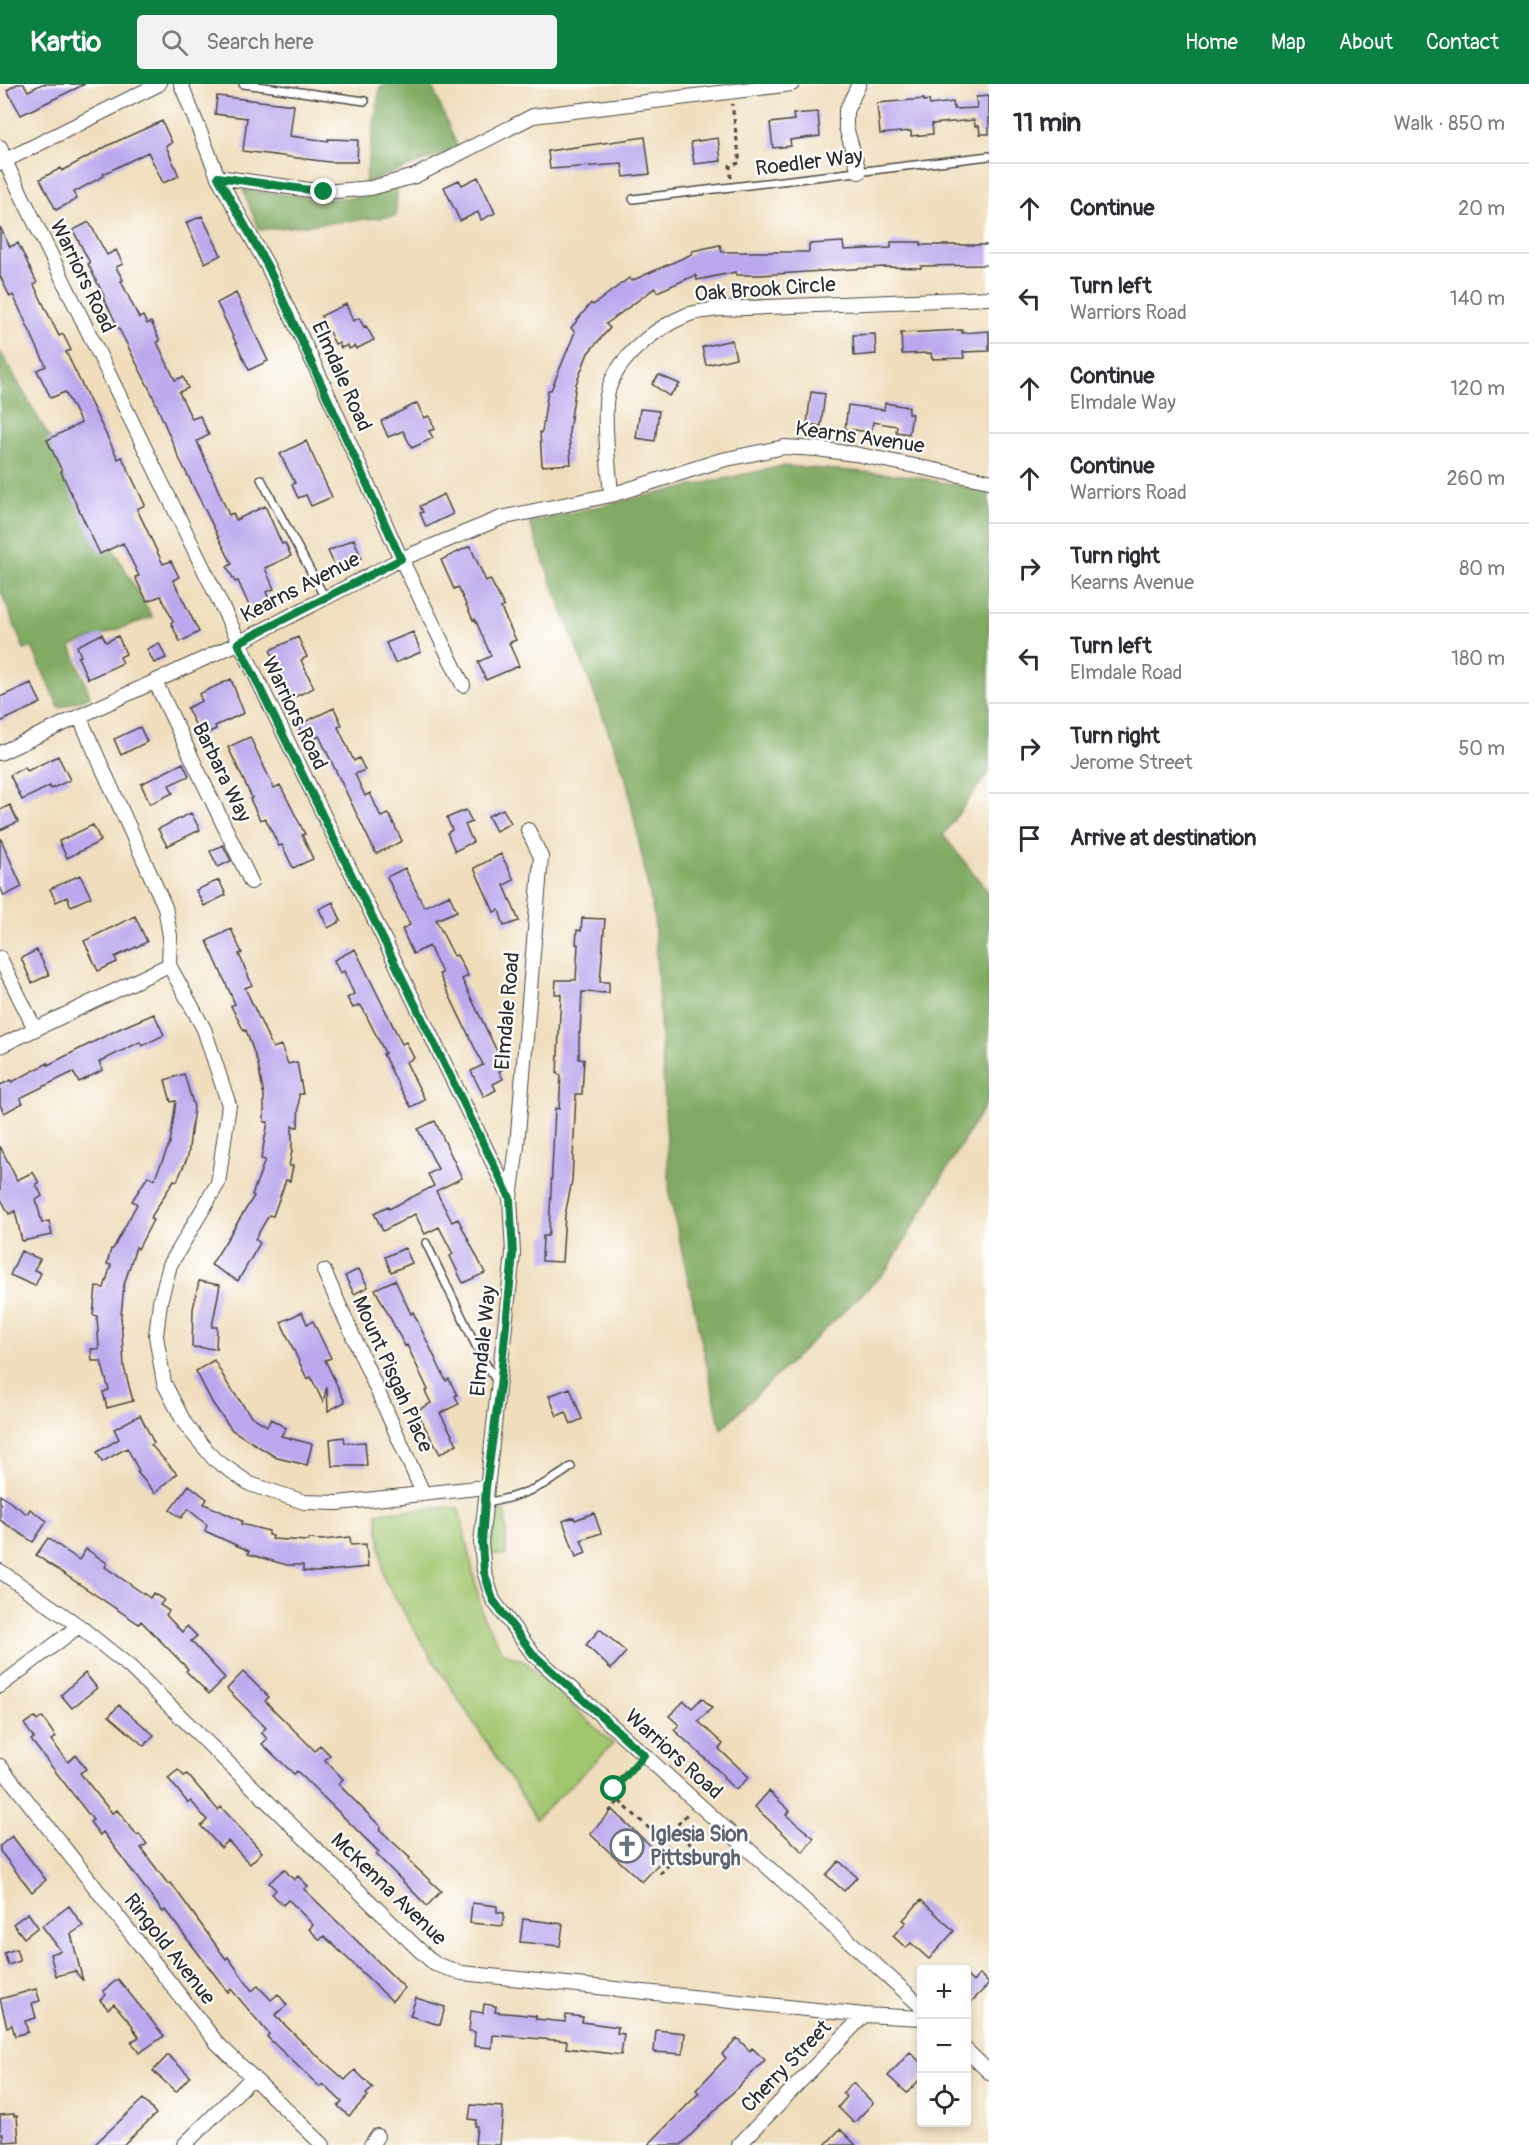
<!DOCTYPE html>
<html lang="en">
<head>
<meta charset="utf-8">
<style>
	body { margin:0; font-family:Pangolin,sans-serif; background:#f2f2f3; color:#2b2b33 }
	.controls { position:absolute; right:18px; bottom:18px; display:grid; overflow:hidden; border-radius:6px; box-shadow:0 3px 9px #0003 }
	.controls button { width:54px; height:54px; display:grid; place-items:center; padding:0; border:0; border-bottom:2px solid #e1e1e2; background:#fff; color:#2b2b33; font:30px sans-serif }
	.stop { position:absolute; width:18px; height:18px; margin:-14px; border:4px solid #0b8043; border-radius:50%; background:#fff }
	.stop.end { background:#0b8043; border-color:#fff; box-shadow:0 2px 6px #0008 }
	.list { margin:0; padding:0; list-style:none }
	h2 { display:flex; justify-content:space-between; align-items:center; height:78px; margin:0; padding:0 24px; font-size:26px }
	h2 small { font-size:20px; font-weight:400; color:#7c7c81 }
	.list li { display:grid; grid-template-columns:39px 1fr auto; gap:18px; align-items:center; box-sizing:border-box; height:90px; padding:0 24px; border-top:2px solid #e1e1e2 }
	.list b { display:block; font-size:22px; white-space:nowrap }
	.list p { margin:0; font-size:20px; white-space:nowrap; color:#7c7c81 }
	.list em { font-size:20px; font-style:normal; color:#7c7c81 }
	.icon { flex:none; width:33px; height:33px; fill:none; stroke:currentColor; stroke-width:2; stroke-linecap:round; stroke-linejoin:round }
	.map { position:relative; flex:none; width:989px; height:2061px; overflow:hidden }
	header { display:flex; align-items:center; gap:36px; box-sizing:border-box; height:84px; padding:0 30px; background:#0b8043; color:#fff }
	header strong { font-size:28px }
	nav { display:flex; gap:33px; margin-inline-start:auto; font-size:21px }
	.search { width:420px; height:54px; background:#f2f2f3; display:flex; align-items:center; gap:15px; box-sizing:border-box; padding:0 21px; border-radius:6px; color:#7c7c81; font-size:22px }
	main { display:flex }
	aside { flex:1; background:#fff }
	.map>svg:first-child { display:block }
	.green { fill:#a2c670; stroke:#66784e; stroke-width:1.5 }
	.forest { fill:#81ab62; stroke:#566b46; stroke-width:1.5 }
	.building { fill:#baa7ed }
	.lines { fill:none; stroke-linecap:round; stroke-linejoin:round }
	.lane-casing { stroke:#484641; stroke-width:10 }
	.street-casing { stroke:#484641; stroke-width:16 }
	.path { stroke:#484641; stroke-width:3; stroke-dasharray:4.5 4.5; stroke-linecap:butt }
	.lane { stroke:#fff; stroke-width:7 }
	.street { stroke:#fff; stroke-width:14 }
	.route { stroke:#0b8043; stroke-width:8 }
	.labels { text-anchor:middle; stroke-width:4.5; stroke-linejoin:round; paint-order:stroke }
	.street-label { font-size:21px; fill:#2b2b2b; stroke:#fff }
	.worship-label { font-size:21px; font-weight:bold; fill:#5b616d; stroke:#fff; text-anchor:start }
</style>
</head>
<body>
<header>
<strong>Kartio</strong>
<div class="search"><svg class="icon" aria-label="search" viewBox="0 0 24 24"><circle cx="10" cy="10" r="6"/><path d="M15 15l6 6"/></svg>Search here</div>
<nav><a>Home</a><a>Map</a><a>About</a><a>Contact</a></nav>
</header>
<main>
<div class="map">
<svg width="989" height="2061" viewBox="0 0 989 2061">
	<rect width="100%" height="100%" fill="#fff"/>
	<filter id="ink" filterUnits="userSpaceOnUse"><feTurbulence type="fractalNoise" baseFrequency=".0167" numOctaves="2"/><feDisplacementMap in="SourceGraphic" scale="12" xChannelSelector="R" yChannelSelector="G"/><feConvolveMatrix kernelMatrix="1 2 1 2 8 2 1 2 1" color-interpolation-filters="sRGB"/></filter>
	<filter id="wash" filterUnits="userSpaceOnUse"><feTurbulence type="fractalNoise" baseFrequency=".008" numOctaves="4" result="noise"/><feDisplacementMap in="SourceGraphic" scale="24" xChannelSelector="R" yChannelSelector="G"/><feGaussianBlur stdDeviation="1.35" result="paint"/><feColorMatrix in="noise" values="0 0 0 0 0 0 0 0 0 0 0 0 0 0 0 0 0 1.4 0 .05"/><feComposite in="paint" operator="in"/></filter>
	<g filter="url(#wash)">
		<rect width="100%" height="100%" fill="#efddbb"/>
		<path class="green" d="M449,1423L459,1425L483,1533L503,1568L525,1578L613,1660L536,1735L428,1568L384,1495L377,1429Z
			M494,1427L506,1428V1471L491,1470Z"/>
		<path class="forest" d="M389,0H431L458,64L365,99L380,4Z
			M397,103L396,132L259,146L243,106L325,115L365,113Z
			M0,267L152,533L71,562L90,612L59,624L32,563L24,565L0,505Z
			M782,382L903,391L989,407V687L943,751L989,809V1014L887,1186L721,1345L670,1113L654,832L626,694L529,438Z"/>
		<g id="blocks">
			<path class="building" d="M17,0H24L28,7L42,0H85L21,31L7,6Z
				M217,12L294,21L290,52L328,57V55L358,56L357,78H329L243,67L247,34L215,30Z
				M989,12V50H980L979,42H975L974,36L932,40L933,50L911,52V47L880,50L877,19L924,15V17L929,16L930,21L953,18L954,25L977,24L976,13Z
				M818,28L820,52L790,56L791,62L773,64L770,39L794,36L793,30Z
				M162,37L172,59L166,62L179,92L163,99L148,68L103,90L104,92L74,108L77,115L56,126L40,95L61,84L62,87L109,61Z
				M645,53L650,90L624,93L622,80L550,85L548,67Z
				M718,54L721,77L694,80L691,58Z
				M478,93L495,129L481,136L478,128L460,137L444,103L459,96L462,101Z
				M202,132L221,171L205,179L186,139Z
				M89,138L107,171L116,166L123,180L116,183L123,196L121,197L139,234L143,232L147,240L151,238L160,257L157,258L175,296L183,293L188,304L179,308L192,335L200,332L209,351L197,357L229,431L233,429L236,436L265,422L282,460L285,459L291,472L265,484L274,505L266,508L270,517L251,526L238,497L235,498L227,483L232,480L179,374L151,308L103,213L104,212L88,180L90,179L73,146Z
				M0,143L10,163L18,159L37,199L34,201L59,252L63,250L71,266L66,268L118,375L122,373L145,421L137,425L163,480L171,477L179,493L173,496L199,548L180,558L171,539L173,537L161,512L147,517L135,493L139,492L123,459L100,470L61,388L62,387L47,356L81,339L65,308L51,314L37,286L46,282L13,211L10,213L0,192Z
				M843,158L844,166L891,164V158H921V161H989V181L921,182V184L883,183L761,191H736V188L697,196L696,191L657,208L655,204L606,240L610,244L588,269L576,300L569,348L571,380L542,382L540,348H542L548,306H551L575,248L571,244L591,219L593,221L629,194L631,197L692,170V167L720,161L722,168H809V160Z
				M236,209L268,277L249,286L217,219Z
				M346,220L353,237L359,234L364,243L366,242L374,256L356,265L355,262L349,265L348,261L341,264L339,259L335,260L321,232Z
				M962,246V249L989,247V267L963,268L964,274L932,275L931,269L902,270L901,249Z
				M875,250L876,270L854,272L853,251Z
				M732,256L736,274L706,281L702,263Z
				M659,291L680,300L669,312L652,300Z
				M811,308L825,310L821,342L807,340Z
				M417,319L424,334L429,332L435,345L429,347L433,354L412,364L403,347L388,353L381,337Z
				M885,319L909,323L908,330H912L909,350L896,348L897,342L873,338L871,348L845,345L848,321L884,326Z
				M640,325L659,327L655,357L636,354Z
				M306,357L332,413L311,422L306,411L298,414L292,401L295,399L280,370Z
				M444,410L453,430L426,443L420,429L423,428L420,422Z
				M354,455L361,474L337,486L328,467Z
				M470,462L486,497L490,495L504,522L501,524L516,556L509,559L519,582L486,596L478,578L491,572L475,535L473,536L458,503L454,505L441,476Z
				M413,548L421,568L395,579L386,559Z
				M102,550L106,558L118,552L126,570L120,573L123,579L88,595L78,573L81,572L77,562Z
				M298,553L307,573L301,576L314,604L288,616L281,601L285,599L270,566Z
				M159,559L166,574L154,579L147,565Z
				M231,595L244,629L215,642L216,645L201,652L187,624L202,617L199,610Z
				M31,599L41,619L0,638V613Z
				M334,624L342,641L338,643L354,677L359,674L365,686L355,690L365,712L370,709L381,733L389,730L402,757L376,770L319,652L307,659L298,641Z
				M140,643L147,658L121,671L114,655Z
				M250,653L274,704L280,701L305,750L302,751L313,775L293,784L282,761L279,762L265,734L260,736L250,715L252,714L228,663Z
				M58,672L70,696L51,705L50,702L22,716L10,691L25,683L27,687Z
				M183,679L189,692L169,701L173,709L150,720L141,700Z
				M10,721L18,738L0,746V726Z
				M503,725L511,739L496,747L488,732Z
				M466,726L472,738L465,741L473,758L455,767L447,749L452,746L447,734Z
				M191,729L200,746L167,762L158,745Z
				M93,741L101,757L67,774L59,757Z
				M0,753L22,803L4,812L0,802Z
				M223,761L231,777L218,783L210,767Z
				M501,770L514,796L504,801L519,837L504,842L499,826L494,828L474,784Z
				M405,784L424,823L449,811L457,827L436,836L454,872L457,871L468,892L462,895L505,984L499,987L503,995L493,1000L496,1006L484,1013L471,987L483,981L439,890L442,889L429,862L413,870L402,845L410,841L387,793Z
				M80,791L91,813L71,822L67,813L56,818L50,805Z
				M219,796L226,811L204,822L196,806Z
				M333,818L341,837L328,844L319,825Z
				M135,832L147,858L115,873L117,878L98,887L84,857Z
				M582,834L605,835L600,898H609V909L582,908L580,949H579V975H584L582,1010H576L572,1097L565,1131L562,1178L542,1177L543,1152H548L549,1148L555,1024L559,1025L561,991L557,990L561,910H555L556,896H576L578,860H576L577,846L581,847Z
				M231,845L242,869L239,870L252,901L245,904L273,964L281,961L288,980L297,978L303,1010H299L298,1043L292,1042V1067L289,1082H293L290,1097L286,1096L273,1132L269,1131L255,1155L260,1159L238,1197L211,1181L254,1112L252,1111L265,1076L261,1075L268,1038H264V1012L258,980L246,946L244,947L231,922L235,920L207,857Z
				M355,865L402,960L406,958L414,974L406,978L425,1016L411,1023L401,1006L383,970L385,969L363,925L360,921L353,924L347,914L354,910L344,887L340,889L334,876Z
				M37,866L49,891L32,899L21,874Z
				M154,930L164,951L142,962L140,958L99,978L103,986L79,998L73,988L20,1014L23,1019L4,1029L0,1021V1001L11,996L12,998L48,979V981L121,944Z
				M184,990L194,1023L188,1072L177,1097L174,1096L150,1135L153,1136L138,1165L136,1163L124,1201L121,1232L124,1283L133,1317L107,1324L103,1308L109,1306L101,1277H92L91,1265H99L97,1232L93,1231L96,1203L104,1204L111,1181L107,1180L111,1165H113L137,1120L132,1117L148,1092L154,1096L170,1059L176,1017L171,1018L165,996Z
				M435,1037L462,1094L436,1107L452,1138L458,1135L485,1189L463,1199L450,1172L453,1170L439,1143L425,1150L415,1130L383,1147L374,1129L388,1122L389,1125L434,1102L428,1090L438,1085L418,1045Z
				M0,1062L17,1096L33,1088L39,1099L36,1100L42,1112L36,1116L42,1139L49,1137L52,1151L22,1157L15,1127L9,1130L0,1113Z
				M405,1164L412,1179L391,1188L385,1173Z
				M21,1167L40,1175L34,1186L41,1189L35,1202L10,1191Z
				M359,1185L368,1203L354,1210L345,1192Z
				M395,1196L411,1230L413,1228L446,1297L449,1295L457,1311L455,1312L459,1320L440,1329L457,1360L440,1370L416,1327L431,1319L425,1307L428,1306L407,1261L405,1262L375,1205Z
				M199,1197L220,1201L212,1243H217L216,1265L192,1263L193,1225Z
				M302,1228L307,1240L313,1237L324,1260L331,1274L325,1276L345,1318L328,1327L327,1303L323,1318L311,1293L307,1295L281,1238Z
				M214,1276L229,1302L251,1332L267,1342L271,1335L286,1344L281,1352L312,1360L307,1381L277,1374L232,1346L213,1320L196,1287Z
				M570,1304L582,1335L571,1340L566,1328L557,1332L549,1312Z
				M140,1331L154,1359L151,1361L177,1390L155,1409L137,1388L139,1387L127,1364L102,1378L97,1368L119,1355L114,1345Z
				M344,1353L345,1359L365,1358L367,1382H332L330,1355Z
				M189,1401L207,1415L204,1420L242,1437L241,1440L269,1447L268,1451L273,1452L272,1455L308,1457V1455L322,1456L350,1453L351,1461L366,1460L368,1483L317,1488L303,1487V1481H287L248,1470L249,1467L205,1447L207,1441L188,1425L181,1434L170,1426Z
				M0,1411L27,1430L30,1425L47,1437L33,1458L0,1436Z
				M594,1429L601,1449L581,1456L586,1469L576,1473L563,1437L574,1433L575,1436Z
				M48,1454L79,1476L86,1465L107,1479L105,1483L150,1514L153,1509L164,1516L160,1521L169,1527L166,1531L182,1548L187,1542L197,1552L191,1557L225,1594L209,1610L186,1587L188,1585L141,1537L139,1540L36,1471Z
				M600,1545L626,1568L611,1585L586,1561Z
				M243,1588L269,1613L265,1617L315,1667L320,1661L330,1671L325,1676L343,1695L338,1700L381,1743L379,1745L410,1774L408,1776L441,1807L427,1822L376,1770L379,1768L297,1687L294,1690L262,1660L267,1655L261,1648L266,1644L227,1605Z
				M85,1589L97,1604L72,1624L61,1611Z
				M702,1614L712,1624L698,1637L723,1660L719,1665L749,1693L736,1706L723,1694L724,1692L674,1646L679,1641L669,1632L684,1617L692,1624Z
				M119,1621L154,1651L144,1662L109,1632Z
				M34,1633L37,1637L42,1633L56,1653L51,1656L68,1678L76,1671L86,1685L80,1689L112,1729L117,1726L137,1751L139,1750L147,1760L141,1764L168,1800L171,1799L226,1875L228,1873L252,1907L258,1902L271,1916L278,1910L287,1921L275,1931L302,1958L345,1996L355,1986L373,2004L366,2010L368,2012L349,2032L338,2022L342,2018L323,2000L320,2003L267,1953L269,1950L231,1905L228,1908L165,1826L163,1828L103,1748L100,1751L90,1738L93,1736L31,1656L34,1654L24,1640Z
				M178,1686L184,1692L187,1690L218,1726L221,1723L262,1768L250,1780L228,1757L221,1764L201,1742L207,1736L191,1717L188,1719L168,1694Z
				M769,1707L790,1727L786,1731L814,1754L803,1768L755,1723Z
				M612,1726L664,1774L642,1798L590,1750Z
				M12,1752L46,1796L32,1808L0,1767V1762Z
				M839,1777L857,1793L844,1807L826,1791Z
				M284,1785L294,1796L298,1792L308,1802L304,1805L405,1904L392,1917L324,1852L320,1856L309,1845L313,1841L292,1819L288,1816L283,1821L272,1810L276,1806L269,1799Z
				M921,1816L954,1847L929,1875L911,1859L906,1864L893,1852L906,1838L903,1836Z
				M472,1819L497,1822V1828L504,1829L503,1842L470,1839Z
				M69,1822L83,1842L71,1850L83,1897L75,1887L56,1892L50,1870L61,1867L42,1842Z
				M28,1829L38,1843L24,1854L13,1840Z
				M523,1835L563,1840L560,1862L520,1858Z
				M16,1865L20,1877L8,1881L4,1869Z
				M980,1890L989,1900L966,1923V1891L973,1898Z
				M118,1895L164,1952L139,1969L131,1958L139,1953L132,1943L133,1942L114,1920L108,1925L100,1916L106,1911L103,1907Z
				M36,1905L40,1917L32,1919L36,1934L25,1937L28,1948L15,1952L12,1941L7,1943L0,1915Z
				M416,1914L445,1923L440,1941L410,1932Z
				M484,1920L496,1922L495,1928L536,1932V1935L565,1938L566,1931L583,1933L582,1938L618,1943L617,1949L624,1950L621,1971L566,1964L567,1957L493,1951L492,1964L474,1962L475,1948L469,1947L471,1927L483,1929Z
				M656,1946L685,1949L683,1970L654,1968Z
				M737,1954L750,1967L752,1964L765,1976L681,2061H648L699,2009L696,2006L726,1974L722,1970Z
				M910,1968L921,1979V1994L907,2009L888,1992Z
				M168,1971L190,1992L176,2008L153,1987Z
				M853,1999L873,2019L854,2039L838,2023L847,2013L843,2009Z
				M143,2015L156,2030L123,2061H94Z
				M471,2021L503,2023L500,2061L475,2060L477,2042H475L476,2036L469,2035Z
				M14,2030V2032H17L19,2057L3,2058V2050H0V2031Z
				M840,2045L856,2061H825Z"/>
		</g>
	</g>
	<g filter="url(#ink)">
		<use href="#blocks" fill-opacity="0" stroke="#484641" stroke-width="1.5"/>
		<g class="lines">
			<g class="lane-casing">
				<path id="lane" d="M243,0L365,17
					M633,115L989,72
					M261,395L325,514
					M426,1159L482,1274L497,1298
					M485,1419C516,1414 546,1402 571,1383"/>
			</g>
			<g class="street-casing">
				<path id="street" d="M181,0L218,93L268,183L321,295L401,475L463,601
					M0,63L5,77L510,1114
					M0,79L159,0
					M859,88L846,43V27L859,0
					M218,93L324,108L371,104L415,92L533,32L792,0
					M611,411C609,381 604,349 606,319C609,279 653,245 687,231C697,227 709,227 719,225L989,214
					M155,597L251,798
					M79,632L165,823L170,852L169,881
					M0,669L238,559L401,475L501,434L611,411L722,376L784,363L817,365L855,370L989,397
					M528,746L541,773L517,1062L510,1114L513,1170L481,1459L484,1487L493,1516L533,1570L922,1923
					M0,874L35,945
					M169,881L204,945L229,1021L218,1099L170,1181L160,1218L156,1252L164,1299L185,1340L214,1375L250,1400L304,1418L338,1419L486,1403
					M0,962L169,881
					M324,1187L423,1409
					M0,1487L79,1542L130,1583L415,1862L435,1880L462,1889L864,1931L922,1934
					M0,1602L79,1542
					M0,1682L217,1959L323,2061
					M966,1966L989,1988
					M184,2061L253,1993
					M371,2061L377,2052
					M739,2061L864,1931"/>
			</g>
			<path class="path" d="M731,94L730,81L740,79L732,20
				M634,1681L614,1705L617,1715L663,1757L689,1728
				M609,1728L619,1717
				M674,1745L704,1773
				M660,1790L677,1772L663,1757"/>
			<use href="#lane" class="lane"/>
			<use href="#street" class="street"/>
		</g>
	</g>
	<g class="lines" filter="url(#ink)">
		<path class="route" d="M324,108L218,93L268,183L401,475L238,559L510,1114L513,1170L500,1302L486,1403L482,1459L484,1488L493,1516L533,1570L644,1671L614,1705"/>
	</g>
	<defs>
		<g id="church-ring" transform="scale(1.725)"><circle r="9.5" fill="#fff" stroke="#6b7280" stroke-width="1.5"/><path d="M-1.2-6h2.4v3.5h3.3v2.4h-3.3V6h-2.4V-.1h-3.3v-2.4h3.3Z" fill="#6b7280"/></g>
	</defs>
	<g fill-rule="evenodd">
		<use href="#church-ring" x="627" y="1762"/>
	</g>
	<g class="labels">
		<g class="street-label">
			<text transform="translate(809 78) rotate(-7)" y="7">Roedler Way</text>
			<text transform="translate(83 192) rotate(64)" y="7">Warriors Road</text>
			<text transform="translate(765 205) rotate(-4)" y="7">Oak Brook Circle</text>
			<text transform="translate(342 292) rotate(66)" y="7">Elmdale Road</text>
			<text transform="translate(860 353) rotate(8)" y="7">Kearns Avenue</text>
			<text transform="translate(300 503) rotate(-27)" y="7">Kearns Avenue</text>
			<text transform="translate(295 629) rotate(64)" y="7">Warriors Road</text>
			<text transform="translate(222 688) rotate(64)" y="7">Barbara Way</text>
			<text transform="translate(507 927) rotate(-85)" y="7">Elmdale Road</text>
			<text transform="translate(483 1257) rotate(-84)" y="7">Elmdale Way</text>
			<text transform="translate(393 1290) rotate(66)" y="7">Mount Pisgah Place</text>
			<text transform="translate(674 1670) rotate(42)" y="7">Warriors Road</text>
			<text transform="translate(389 1805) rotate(44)" y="7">McKenna Avenue</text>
			<text transform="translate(170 1865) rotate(52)" y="7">Ringold Avenue</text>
			<text transform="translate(786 1982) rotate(-46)" y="7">Cherry Street</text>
		</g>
		<g class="worship-label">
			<text x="650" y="1757">Iglesia Sion<tspan x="650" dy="24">Pittsburgh</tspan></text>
		</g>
	</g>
</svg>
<div class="controls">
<button>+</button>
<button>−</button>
<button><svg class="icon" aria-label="locate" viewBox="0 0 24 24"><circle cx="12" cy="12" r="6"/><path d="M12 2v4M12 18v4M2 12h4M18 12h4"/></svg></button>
</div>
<div class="stop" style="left:614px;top:1705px"></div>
<div class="stop end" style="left:324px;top:108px"></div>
</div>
<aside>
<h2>11 min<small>Walk · 850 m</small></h2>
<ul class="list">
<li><svg class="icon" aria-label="ahead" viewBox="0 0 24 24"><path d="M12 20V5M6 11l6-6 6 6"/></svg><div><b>Continue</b></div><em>20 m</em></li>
<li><svg class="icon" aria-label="left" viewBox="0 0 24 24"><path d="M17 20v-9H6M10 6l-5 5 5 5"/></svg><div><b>Turn left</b><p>Warriors Road</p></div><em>140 m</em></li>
<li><svg class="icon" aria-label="ahead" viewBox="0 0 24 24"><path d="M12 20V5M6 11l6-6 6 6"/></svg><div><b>Continue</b><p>Elmdale Way</p></div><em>120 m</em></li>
<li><svg class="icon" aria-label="ahead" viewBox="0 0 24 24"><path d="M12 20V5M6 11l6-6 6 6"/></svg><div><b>Continue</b><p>Warriors Road</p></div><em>260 m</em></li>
<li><svg class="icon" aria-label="right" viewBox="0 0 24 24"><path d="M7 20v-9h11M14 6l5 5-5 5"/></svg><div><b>Turn right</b><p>Kearns Avenue</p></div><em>80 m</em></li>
<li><svg class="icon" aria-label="left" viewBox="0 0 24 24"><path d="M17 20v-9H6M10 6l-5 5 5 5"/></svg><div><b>Turn left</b><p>Elmdale Road</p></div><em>180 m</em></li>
<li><svg class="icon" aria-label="right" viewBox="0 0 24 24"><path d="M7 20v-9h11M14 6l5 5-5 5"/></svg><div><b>Turn right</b><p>Jerome Street</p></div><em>50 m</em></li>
<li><svg class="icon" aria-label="arrive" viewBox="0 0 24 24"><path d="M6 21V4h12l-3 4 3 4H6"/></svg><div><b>Arrive at destination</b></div></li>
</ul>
</aside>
</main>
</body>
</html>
